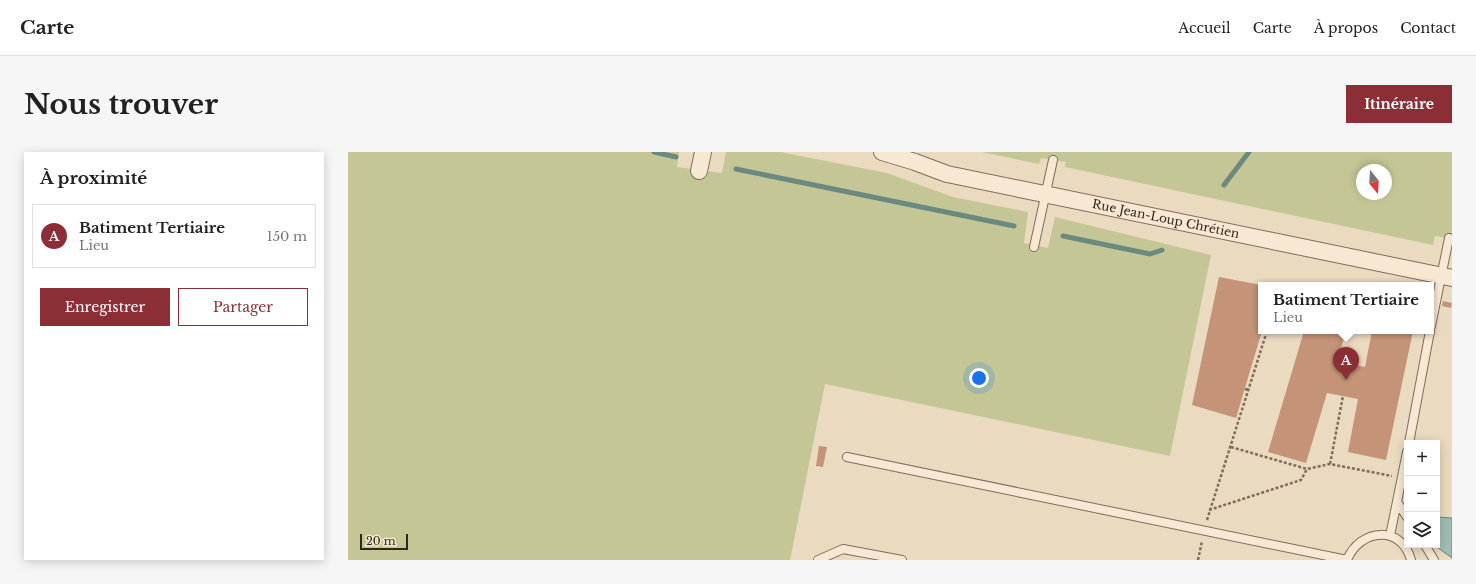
<!DOCTYPE html>
<html lang="fr">
<head>
<meta charset="utf-8">
<style>
	body { margin:0; font-family:"Libre Baskerville",serif; background:#f6f6f6; color:#222 }
	.controls { position:absolute; right:12px; bottom:12px; display:grid; overflow:hidden; border-radius:0px; box-shadow:0 2px 10px #0003 }
	.controls button { width:36px; height:36px; display:grid; place-items:center; padding:0; border:0; border-bottom:1px solid #e0e0e0; background:#fff; color:#222; font:20px sans-serif }
	.compass { position:absolute; left:1008px; top:12px; width:36px; height:36px; border-radius:50%; background:#fff; box-shadow:0 2px 10px #0003; rotate:162deg }
	.scale { position:absolute; left:12px; bottom:10px; width:48px; box-sizing:border-box; padding-left:4px; border:2px solid #32251c; border-top:0; font-size:11px; line-height:14px; white-space:nowrap; color:#32251c; -webkit-text-stroke:3px #f2e5ce; paint-order:stroke }
	.you { position:absolute; left:631px; top:226px; width:14px; height:14px; margin:-10px; border:3px solid #fff; border-radius:50%; background:#1a73e8; box-shadow:0 0 0 6px #1a73e833 }
	.badge { display:grid; place-items:center; width:26px; height:26px; border-radius:50%; background:#8b2e35; color:#fff; font-size:13px; font-weight:700 }
	.pin { position:absolute; translate:-50% -33px; filter:drop-shadow(0 1px 2px #0008) }
	.pin::after { content:''; position:absolute; top:21px; width:14px; height:12px; background:inherit; clip-path:polygon(0 0,100% 0,50% 100%) }
	.popup { position:absolute; left:910px; top:130px; width:176px; height:52px; box-sizing:border-box; display:grid; place-content:center; border-radius:0px; background:#fff; filter:drop-shadow(0 1px 3px #0005); font-size:13px; white-space:nowrap; color:#767676 }
	.popup b { font-size:15px; color:#222 }
	.popup::after { content:''; position:absolute; left:50%; top:100%; margin-left:-8px; border:8px solid transparent; border-top-color:#fff }
	.list { margin:0; padding:0; list-style:none }
	h2 { display:flex; justify-content:space-between; align-items:center; height:52px; margin:0; padding:0 16px; font-size:17px }
	h2 small { font-size:13px; font-weight:400; color:#767676 }
	.list li { display:grid; grid-template-columns:26px 1fr auto; gap:12px; align-items:center; box-sizing:border-box; height:64px; margin:0 8px 8px; padding:0 8px; border:1px solid #e0e0e0; border-radius:0px }
	.list b { display:block; font-size:15px; white-space:nowrap }
	.list p { margin:0; font-size:13px; white-space:nowrap; color:#767676 }
	.list em { font-size:13px; font-style:normal; color:#767676 }
	.actions { display:flex; gap:8px; padding:12px 16px }
	.actions a { flex:1; padding:9px 0; border:1px solid #8b2e35; border-radius:0px; text-align:center; font-size:14px; color:#8b2e35 }
	.actions .main { background:#8b2e35; color:#fff }
	.icon { flex:none; width:22px; height:22px; fill:none; stroke:currentColor; stroke-width:2; stroke-linecap:round; stroke-linejoin:round }
	.map { position:relative; flex:none; width:1104px; height:408px; overflow:hidden; border-radius:0px }
	header { display:flex; align-items:center; gap:24px; box-sizing:border-box; height:56px; padding:0 20px; background:#fff; border-bottom:1px solid #e0e0e0 }
	header strong { font-size:19px }
	nav { display:flex; gap:22px; margin-inline-start:auto; font-size:14px }
	.intro { display:flex; align-items:center; justify-content:space-between; box-sizing:border-box; height:96px; padding:0 24px }
	h1 { margin:0; font-size:28px }
	.button { padding:10px 18px; border-radius:0px; background:#8b2e35; color:#fff; font-size:14px; font-weight:700 }
	main { display:flex; gap:24px; padding:0 24px }
	aside { flex:1; background:#fff; border-radius:0px; box-shadow:0 2px 10px #0003 }
	.map>svg:first-child { display:block }
	.green { fill:#c4c795; fill-rule:evenodd }
	.water { fill:#a2bcb3; stroke:#6a897f }
	.lines { fill:none; stroke-linecap:round; stroke-linejoin:round }
	.stream { stroke:#6a897f; stroke-width:5 }
	.building { fill:#c59378 }
	.lane-casing { stroke:#816c59; stroke-width:10 }
	.street-casing { stroke:#816c59; stroke-width:18 }
	.path { stroke:#816c59; stroke-width:2.5; stroke-dasharray:3 2; stroke-linecap:butt }
	.lane { stroke:#f6e8d2; stroke-width:8 }
	.street { stroke:#f6e8d2; stroke-width:16 }
	.labels { text-anchor:middle; stroke-width:3; stroke-linejoin:round; paint-order:stroke }
	.street-label { font-size:12px; fill:#32251c; stroke:#f2e5ce }
</style>
</head>
<body>
<header>
<strong>Carte</strong>
<nav><a>Accueil</a><a>Carte</a><a>À propos</a><a>Contact</a></nav>
</header>
<div class="intro"><h1>Nous trouver</h1><a class="button">Itinéraire</a></div>
<main>
<aside>
<h2>À proximité<small></small></h2>
<ul class="list">
<li><span class="badge">A</span><div><b>Batiment Tertiaire</b><p>Lieu</p></div><em>150 m</em></li>
</ul>
<div class="actions"><a class="main">Enregistrer</a><a>Partager</a></div>
</aside>
<div class="map">
<svg width="1104" height="408" viewBox="0 0 1104 408">
	<rect width="100%" height="100%" fill="#eadabf"/>
	<path class="green" d="M0,0H331L329,15L374,21L378,0H432L539,21L605,45L680,60L676,91L700,96L707,65L863,103L822,304L477,232L442,408H0Z
		M634,0H1104V87L1087,84L1085,93L717,15L718,10L693,6L691,12ZM1014,18H1038V42H1014Z"/>
	<path class="water" d="M1089,365L1104,366V406L1086,393H1089Z"/>
	<g class="lines">
		<path class="stream" d="M306,0L328,5
			M388,17L666,74
			M876,33L901,0
			M715,84L802,102L814,98"/>
	</g>
	<path class="building" d="M871,125L913,133L914,179L888,266L844,253Z
		M1095,149L1104,151L1103,156L1094,154Z
		M956,179H998L989,209L1017,215L1024,179H1065L1038,308L1000,300L1010,247L979,241L958,311L920,300Z
		M471,294L479,295L475,315L468,314Z"/>
	<g class="lines">
		<g class="lane-casing">
			<path id="lane" d="M686,95L705,8
				M1083,174L1101,86
				M1061,291L1082,179
				M499,305L999,408
				M1049,350L1059,365
				M1042,384L1059,300
				M1077,393L1086,408
				M470,408L495,397L554,408
				M999,408C1012,376 1054,373 1063,408"/>
		</g>
		<g class="street-casing">
			<g id="street">
				<path id="s1" d="M534,0L567,10L599,22L1104,126"/>
				<path d="M351,19L355,0"/>
			</g>
		</g>
		<path class="path" d="M897,237L901,238
			M883,295L959,317L982,312L1044,324
			M982,312L995,244
			M861,358L953,328L959,317
			M859,368L919,179
			M850,408L854,389"/>
		<use href="#lane" class="lane"/>
		<use href="#street" class="street"/>
	</g>
	<g class="labels">
		<g class="street-label">
			<text dy="4" stroke="none"><textPath href="#s1" startOffset="292">Rue Jean-Loup Chrétien</textPath></text>
		</g>
	</g>
</svg>
<div class="controls">
<button>+</button>
<button>−</button>
<button><svg class="icon" aria-label="layers" viewBox="0 0 24 24"><path d="M12 4l9 5-9 5-9-5zM3 14l9 5 9-5"/></svg></button>
</div>
<svg class="compass" viewBox="-18 -18 36 36"><path d="M0-13l5 13h-10z" fill="#e53935"/><path d="M0 13l5-13h-10z" fill="#767676"/></svg>
<div class="scale">20 m</div>
<div class="you"></div>
<div class="pin badge" style="left:998px;top:228px">A</div>
<div class="popup"><b>Batiment Tertiaire</b>Lieu</div>
</div>
</main>
</body>
</html>
